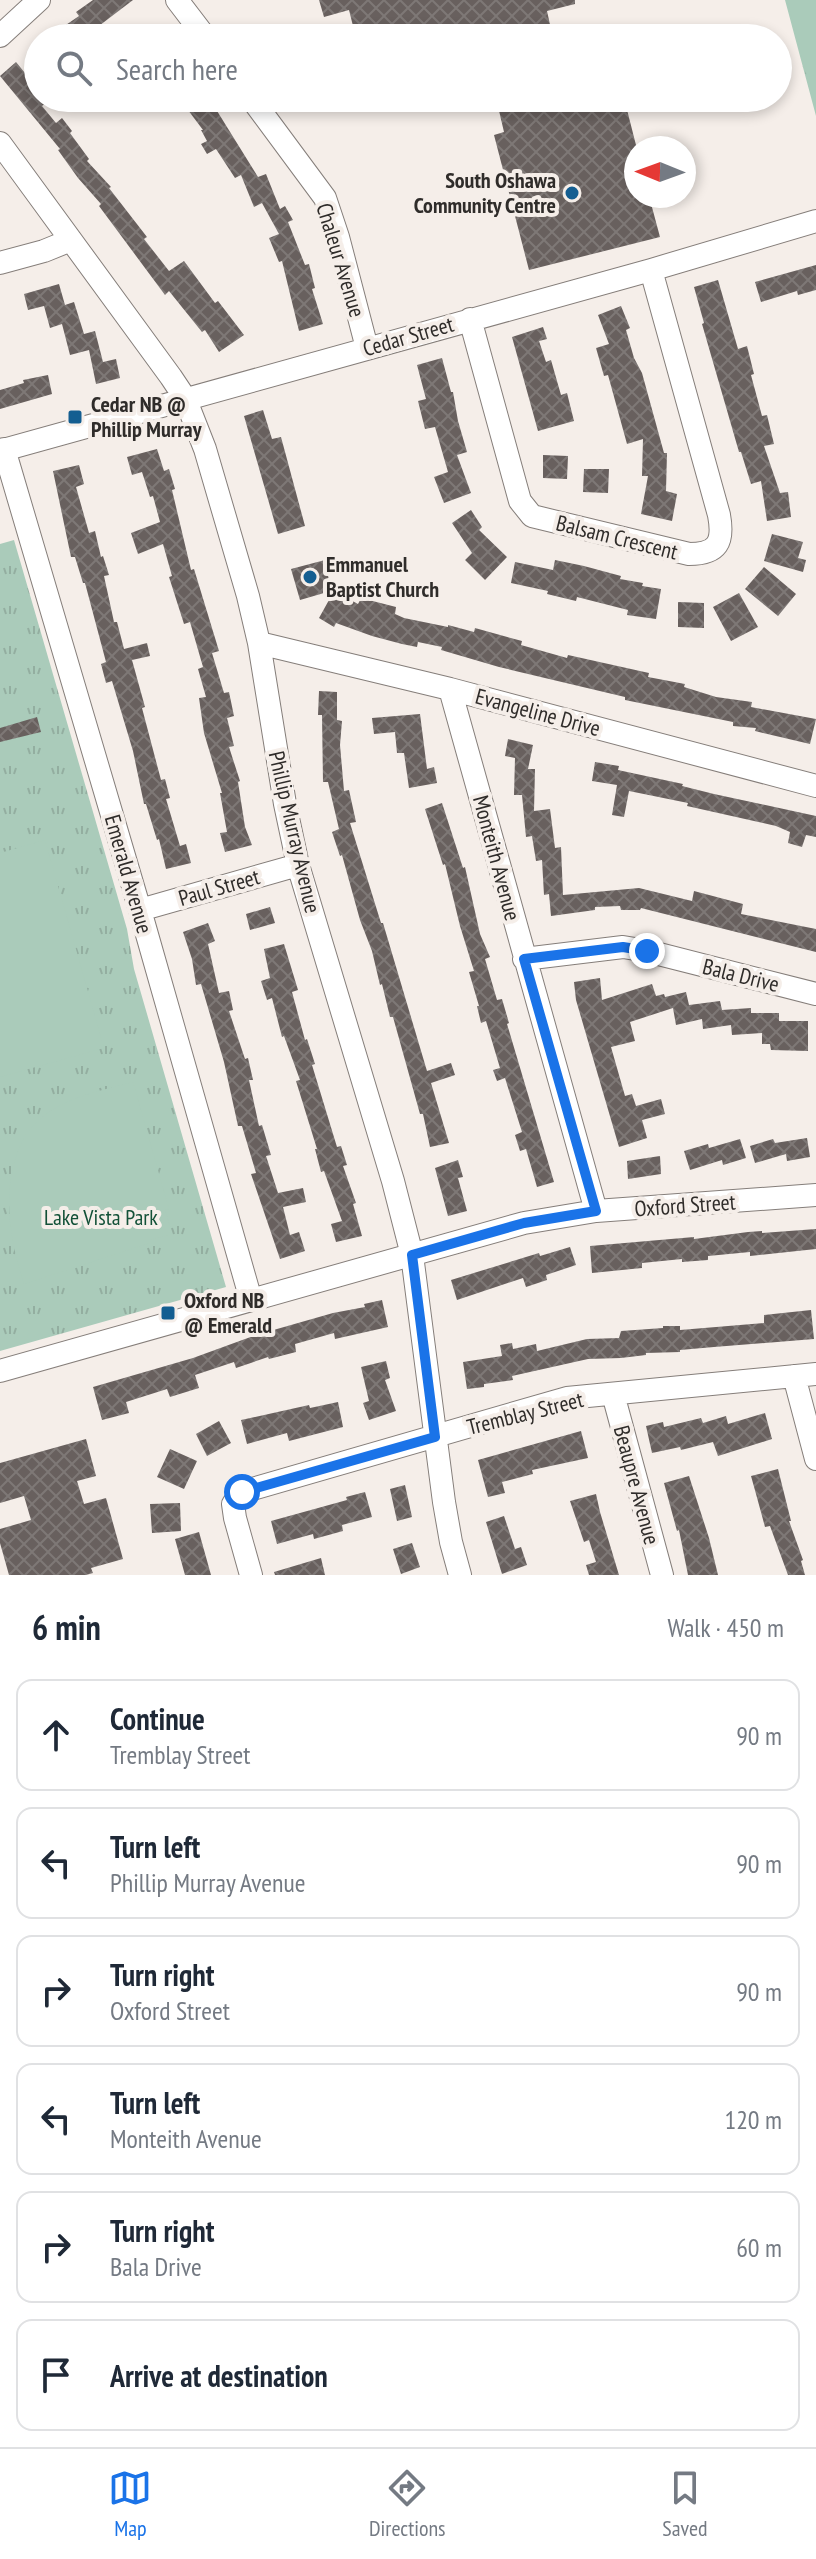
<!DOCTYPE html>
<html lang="en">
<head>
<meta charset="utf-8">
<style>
	body { margin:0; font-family:"PT Sans Narrow",sans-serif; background:#f6f6f7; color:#1f2937 }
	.compass { position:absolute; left:624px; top:136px; width:72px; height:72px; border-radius:50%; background:#fff; box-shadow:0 4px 12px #0003; rotate:271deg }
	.stop { position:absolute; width:24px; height:24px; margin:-18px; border:6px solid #1a73e8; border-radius:50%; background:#fff }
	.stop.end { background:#1a73e8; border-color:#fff; box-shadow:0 2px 8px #0008 }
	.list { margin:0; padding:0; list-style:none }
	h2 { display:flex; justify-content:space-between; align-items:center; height:104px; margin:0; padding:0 32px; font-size:34px }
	h2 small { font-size:26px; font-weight:400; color:#747a83 }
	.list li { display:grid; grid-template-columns:52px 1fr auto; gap:24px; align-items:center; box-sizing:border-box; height:112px; margin:0 16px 16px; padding:0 16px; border:2px solid #e0e1e3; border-radius:16px }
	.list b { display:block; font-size:30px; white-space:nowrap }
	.list p { margin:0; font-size:26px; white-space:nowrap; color:#747a83 }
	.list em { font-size:26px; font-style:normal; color:#747a83 }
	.icon { flex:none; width:44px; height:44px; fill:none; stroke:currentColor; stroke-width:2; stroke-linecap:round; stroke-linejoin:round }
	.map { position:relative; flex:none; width:816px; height:1575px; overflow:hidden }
	.search { position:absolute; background:#fff; box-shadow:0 4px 12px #0003; left:24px; right:24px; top:24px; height:88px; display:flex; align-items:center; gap:20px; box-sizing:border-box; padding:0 28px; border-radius:44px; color:#747a83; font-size:30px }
	.sheet { height:872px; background:#fff }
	nav { display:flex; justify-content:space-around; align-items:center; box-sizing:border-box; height:112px; border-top:2px solid #e0e1e3; background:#fff; font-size:22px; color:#747a83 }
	nav a { display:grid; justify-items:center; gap:4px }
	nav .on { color:#1a73e8 }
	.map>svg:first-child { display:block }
	.grass { fill:url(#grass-tufts) }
	.garden { fill:#aacbba }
	.building { fill:url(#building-cross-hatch) }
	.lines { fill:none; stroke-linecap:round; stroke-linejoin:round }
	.minor-casing { stroke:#857e7a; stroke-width:24 }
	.minor { stroke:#fff; stroke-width:22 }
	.route { stroke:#1a73e8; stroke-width:10 }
	.poi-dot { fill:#145e91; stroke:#f5eee9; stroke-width:3 }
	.labels { text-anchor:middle; stroke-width:8; stroke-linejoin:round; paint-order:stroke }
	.poi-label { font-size:22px; font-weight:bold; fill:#2f2c2a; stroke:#f5eee9; text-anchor:start }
	.street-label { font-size:22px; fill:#2f2c2a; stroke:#f5eee9 }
	.park-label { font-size:22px; fill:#135138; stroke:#f5eee9 }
</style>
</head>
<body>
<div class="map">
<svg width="816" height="1575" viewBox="0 0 816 1575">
	<defs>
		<pattern id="grass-tufts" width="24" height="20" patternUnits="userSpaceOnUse" patternTransform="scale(2)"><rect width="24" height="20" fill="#aacbba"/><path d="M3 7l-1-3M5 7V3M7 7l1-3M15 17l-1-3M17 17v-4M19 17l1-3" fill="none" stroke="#93aea0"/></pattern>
		<pattern id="building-cross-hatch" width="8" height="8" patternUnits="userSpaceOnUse" patternTransform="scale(2)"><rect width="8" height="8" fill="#68605e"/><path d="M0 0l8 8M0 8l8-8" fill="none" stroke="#7e7876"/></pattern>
	</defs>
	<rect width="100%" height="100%" fill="#f5eee9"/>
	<path class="grass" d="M785,0H816V116Z
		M14,540L127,929L134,969L226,1287L0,1351V544Z"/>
	<path class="garden" d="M787,0H816V75L807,77Z
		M45,840L104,1048L0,1077V853Z
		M133,1082L169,1209L165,1210L171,1229L168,1235L150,1240V1243L24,1284C8,1234 0,1183 25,1136C33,1125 44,1114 57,1107C80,1094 108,1089 133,1082Z"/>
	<path class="building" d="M93,0H133L91,32L78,38H62L57,31L79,16L76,12Z
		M319,0H575V4L547,11L553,38H356L349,10L324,17Z
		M16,62L38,89V98H52L42,106L56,123L62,118L72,131L70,133L89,159L87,161L111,187L109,188L147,237L144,239L169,271L184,261L215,303L218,301L244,335L219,352L205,330L202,332L169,291L165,295L99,206L101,204L78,178L58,150L60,149L0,76Z
		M179,98H209L258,177L266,174L280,209L285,206L293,220L288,222L305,265L309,264L315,288L312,289L323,324L299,331L282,261L279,262L269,238L279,234L262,203L254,207L241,175L235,178L216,149L207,154L201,144L207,141L201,130H203Z
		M496,98H624L636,145V196H649L660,237L529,270L494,135L504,132Z
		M816,265V290L798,295L797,291L761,302L755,282Z
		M718,280L738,349L747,346L754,374L751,375L762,416L767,415L774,444L764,446L780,493L788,492L791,517L767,521L761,481L751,484L741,452H739L702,324L704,323L694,287Z
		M59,284L65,305L74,302L84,334L95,331L103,362L116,359L120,378L96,384L89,350L70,355L62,324L50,328L44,306L28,310L24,294Z
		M621,306L630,328L626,330L634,358L642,373L664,453H667L666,491L677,494L672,521L641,514L648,476H642L643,439L627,444L608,375L604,376L596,348L609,344L598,315Z
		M543,327L547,339L539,341L546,362L551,360L561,395L567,393L574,421L538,431L512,337Z
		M442,358L451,392H453L458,421L467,452L457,455L471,493L444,503L434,477L448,472L435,427L425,429L418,401L426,399L417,365Z
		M48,375L52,394L0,409V390L24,383L23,380Z
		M263,410L272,439L281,437L305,526L278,534L244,416Z
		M157,449L164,471L169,469L175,489L172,490L191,570L194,569L219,651L212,653L224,693L229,692L234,716L227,718L234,746L229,747L240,781L238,782L245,827L252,845L225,852L220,833L227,832L220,793H222L204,733L199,698L206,697L198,669L203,667L190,622L184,624L169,577L172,576L163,544L138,554L131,533L160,522L153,496L150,497L142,472L132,475L127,457Z
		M543,455L568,456L567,479L543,478Z
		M79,465L84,484L76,487L89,533L95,531L101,557L103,556L109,575L104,576L114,622H117L124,649L147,643L150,656L132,660L145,707L142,708L161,780L165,779L170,798L166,799L180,846L186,844L191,863L166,869L159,839L157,840L146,804H144L133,751L112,681L106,683L101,664L106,662L85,583H83L75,557H71L53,471Z
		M584,469H609L608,493L583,492Z
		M471,510L482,527L479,530L507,557L485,580L465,560L472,553L452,523Z
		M772,534L803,542L798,558L806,560L803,572L764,561Z
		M325,560L331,591L300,600L291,569Z
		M555,560L584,566L621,576L620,579L643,583L642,586L661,589L656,619L627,615L628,610L577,597L576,601L547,594L548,591L511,583L515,562L553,570Z
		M764,567L796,594L778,616L745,589Z
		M334,591L358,604L361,598L396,607L395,614L404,618L448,627V625L474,632L475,628L522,641L521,645L567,658L568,655L649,673L648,677L685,684L684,687L716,697L752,702L751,707L816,719L810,744L755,731L756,728L733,726V722L625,700V697L499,667L441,650L442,647L418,642L417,647L402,644L372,636L336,623L334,627L319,618Z
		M739,593L758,627L731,641L713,607Z
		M678,602L704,603V628L678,627Z
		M319,691L337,692V720L342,721L340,745L344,791L349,790L356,822L350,823L381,923H383L427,1071L451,1063L455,1075L431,1083L449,1143L430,1147L423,1114H420L393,1017H390L382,984L380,985L372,951L360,920L342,855L340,856L332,832L339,829L328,782H323L322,715H318Z
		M420,714L427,769L434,767L437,783L409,788L404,753H397L395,732L374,734L372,718Z
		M37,717L41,732L0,742V728Z
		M508,739L533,745L528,769H535L534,811L550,809L555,848L561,847L563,895L639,888L692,901L694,891L743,904L741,914L816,929V952L641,908L640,910H621L620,906L595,907V910L551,916L549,894L544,895L542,860L536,861L532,836L526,837L522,795H514L515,758L505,756Z
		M595,762L619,766L618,770L683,784L682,786L714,794L816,816V837L806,835L802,847L788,843L790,832L776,826L687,806L688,803L629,791L624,817L612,815L617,785L592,781Z
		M442,803L463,868L465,867L480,934L490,957L485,959L497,1000L502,999L509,1023L507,1024L554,1182L537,1187L526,1149L520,1151L515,1135L522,1132L505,1078L497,1081L493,1070L500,1068L486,1021L481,1023L477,1006H479L469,972L474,971L460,926L445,864L443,865L425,809Z
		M270,907L275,923L250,930L246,914Z
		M208,923L215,941L208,944L219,993L229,991L233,1010L229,1011L245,1059L248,1058L253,1080H249L259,1126L262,1125L271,1155L266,1156L278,1193L303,1188L306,1202L283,1207L290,1235L299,1232L305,1251L280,1259L251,1174L256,1173L242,1126H238L224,1062L201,984L196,985L192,959L183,932Z
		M284,944L298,990L292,992L305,1040L307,1039L315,1064L312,1065L337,1147L341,1146L347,1165L343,1166L356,1203L353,1204L362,1236L336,1242L331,1224L342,1221L324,1171L321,1172L315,1149H317L296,1081L300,1080L284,1036L282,1037L272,998L267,1000L261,981L270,978L264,949Z
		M600,978L602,1000L652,984L656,996L664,994L665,997L686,992L689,1005L720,1001L722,1010L751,1008V1013H779V1021H808V1051L771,1050L770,1044H762V1033L732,1035L731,1025L703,1029L702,1019L676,1025L673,1008L630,1022L635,1041L611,1047L625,1096L632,1094L636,1106L661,1099L665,1114L642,1120L647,1138L619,1147L576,1000L574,982Z
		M807,1138L810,1157L787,1161L786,1154L755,1163L750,1146L773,1139L775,1143Z
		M740,1139L746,1158L723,1165L722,1160L690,1170L684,1151L708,1144L709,1148Z
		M660,1156L661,1174L628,1179L627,1161Z
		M458,1160L463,1177L458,1178L467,1211L448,1216L435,1168Z
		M816,1229V1249L750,1256V1252L708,1256V1260L682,1262V1259L642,1263V1268L592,1273L590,1246L694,1237V1239L748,1232L762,1231V1233Z
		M570,1247L576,1265L546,1275L547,1280L526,1287L523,1278L457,1300L451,1280L539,1253L540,1256Z
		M382,1300L388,1327L335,1339L334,1333L295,1344L296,1352L269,1359L268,1357L236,1368L234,1362L195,1375L199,1388L170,1397L167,1389L126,1402L129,1413L102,1420L93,1387L193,1358L256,1335L333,1313L365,1307L364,1304Z
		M811,1310L814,1339L714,1347L680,1350V1352L646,1353V1355L621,1358L588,1359L512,1376L513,1380L484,1384V1387L467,1389L463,1362L502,1356L500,1345L512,1343L513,1349L536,1344L537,1351L587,1339L619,1338L621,1331L663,1328V1326H680V1330L764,1323V1315Z
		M386,1361L390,1378L385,1380L396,1411L369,1420L363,1403L369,1401L361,1367Z
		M338,1402L343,1427L289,1441L287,1433L247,1444L241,1420L309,1405L310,1408Z
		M765,1413L772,1439L718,1456L713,1442L681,1450L680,1447L652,1453L646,1426L663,1422L664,1427L701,1418L703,1423L726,1416L728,1424Z
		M219,1421L231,1443L207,1456L196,1434Z
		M581,1431L588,1458L532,1470L533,1474L502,1482L505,1493L488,1497L478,1460Z
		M86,1439L96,1476L77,1481L84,1504L106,1498L123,1559L91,1568L93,1573L86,1575H9L0,1543V1529L31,1520L24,1496L0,1503V1463Z
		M170,1449L197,1461L184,1489L157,1477Z
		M778,1469L791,1521H789L803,1560L801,1561L805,1575H788L770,1526L765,1527L756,1494L751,1476Z
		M689,1476L709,1538L718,1575H688L679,1530L677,1531L664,1483Z
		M405,1485L412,1517L397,1521L390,1489Z
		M365,1492L372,1517L342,1525L343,1531L314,1539L313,1534L277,1544L271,1521L347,1500L346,1497Z
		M596,1494L600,1512L619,1575H589L586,1565L596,1562L589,1540L584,1542L570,1501Z
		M180,1503L181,1531L152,1533L150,1504Z
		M504,1516L515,1549L521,1547L527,1565L502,1574L486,1522Z
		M199,1532L211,1575H185L175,1539Z
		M412,1543L420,1567L401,1574L393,1549Z
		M321,1558L325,1575H275L274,1572Z"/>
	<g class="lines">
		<g class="minor-casing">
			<path id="minor" d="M177,0L206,38
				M0,36L39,0
				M251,98L325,198L338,237L367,348
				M0,143L171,377L185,398L205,449L248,596L259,643L285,804L298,865L393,1181L412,1255L444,1502L451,1542L460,1575
				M0,263L44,251L71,240
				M470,319L520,501L532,516L689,554C718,554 724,542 719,515L651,270
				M4,449L140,910L251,1300
				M0,451L651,270L816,221
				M259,643L450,689L816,786
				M450,689L596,1211
				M140,910L298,865
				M524,959L623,947L647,951L816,994
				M0,1371L524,1223L596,1211L816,1195
				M794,1376L816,1459
				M613,1394L662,1575
				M251,1575L235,1518L233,1504L242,1492L567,1398L816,1374"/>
		</g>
		<use href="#minor" class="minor"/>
	</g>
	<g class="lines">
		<path class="route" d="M242,1492L435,1437L412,1255L524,1223L596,1211L524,959L623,947L647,951"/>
	</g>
	<g class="poi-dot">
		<circle cx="572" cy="193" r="8"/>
		<rect x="67" y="409" width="16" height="16" rx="4"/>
		<circle cx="310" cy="577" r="8"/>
		<rect x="160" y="1305" width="16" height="16" rx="4"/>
	</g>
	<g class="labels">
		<g class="poi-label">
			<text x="556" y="188" text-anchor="end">South Oshawa<tspan x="556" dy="25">Community Centre</tspan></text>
			<text x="91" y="412">Cedar NB @<tspan x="91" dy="25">Phillip Murray</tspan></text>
			<text x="326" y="572">Emmanuel<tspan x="326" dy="25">Baptist Church</tspan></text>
			<text x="184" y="1308">Oxford NB<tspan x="184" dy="25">@ Emerald</tspan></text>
		</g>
		<g class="street-label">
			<text transform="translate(341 260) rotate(73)" y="8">Chaleur Avenue</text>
			<text transform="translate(408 336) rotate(-16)" y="8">Cedar Street</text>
			<text transform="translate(617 537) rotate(14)" y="8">Balsam Crescent</text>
			<text transform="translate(538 712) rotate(15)" y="8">Evangeline Drive</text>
			<text transform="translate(295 832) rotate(77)" y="8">Phillip Murray Avenue</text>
			<text transform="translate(497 858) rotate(75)" y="8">Monteith Avenue</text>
			<text transform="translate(129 874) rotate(74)" y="8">Emerald Avenue</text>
			<text transform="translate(219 887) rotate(-16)" y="8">Paul Street</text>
			<text transform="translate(741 975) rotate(14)" y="8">Bala Drive</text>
			<text transform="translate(685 1205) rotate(-4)" y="8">Oxford Street</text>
			<text transform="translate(525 1413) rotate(-14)" y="8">Tremblay Street</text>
			<text transform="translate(637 1485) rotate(75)" y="8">Beaupre Avenue</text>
		</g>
		<g class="park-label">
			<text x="101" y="1225">Lake Vista Park</text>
		</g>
	</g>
</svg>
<svg class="compass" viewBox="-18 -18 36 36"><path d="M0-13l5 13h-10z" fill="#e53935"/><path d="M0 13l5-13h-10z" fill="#747a83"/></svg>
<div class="stop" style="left:242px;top:1492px"></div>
<div class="stop end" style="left:647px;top:951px"></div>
<div class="search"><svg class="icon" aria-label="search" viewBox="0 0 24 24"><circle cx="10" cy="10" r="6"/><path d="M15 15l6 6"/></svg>Search here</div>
</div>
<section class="sheet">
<h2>6 min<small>Walk · 450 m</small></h2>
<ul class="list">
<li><svg class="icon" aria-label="ahead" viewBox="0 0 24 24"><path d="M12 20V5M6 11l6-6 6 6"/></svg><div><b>Continue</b><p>Tremblay Street</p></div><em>90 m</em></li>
<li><svg class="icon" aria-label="left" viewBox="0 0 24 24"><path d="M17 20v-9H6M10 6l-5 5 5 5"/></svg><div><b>Turn left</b><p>Phillip Murray Avenue</p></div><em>90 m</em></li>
<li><svg class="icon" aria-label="right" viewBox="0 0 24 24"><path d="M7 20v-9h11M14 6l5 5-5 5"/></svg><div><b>Turn right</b><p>Oxford Street</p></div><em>90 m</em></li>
<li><svg class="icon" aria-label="left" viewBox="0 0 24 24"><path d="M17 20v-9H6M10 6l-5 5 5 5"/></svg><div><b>Turn left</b><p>Monteith Avenue</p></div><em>120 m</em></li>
<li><svg class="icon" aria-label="right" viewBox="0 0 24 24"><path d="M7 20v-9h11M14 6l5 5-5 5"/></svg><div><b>Turn right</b><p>Bala Drive</p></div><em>60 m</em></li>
<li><svg class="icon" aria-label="arrive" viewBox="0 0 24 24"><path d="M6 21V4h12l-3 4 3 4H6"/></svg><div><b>Arrive at destination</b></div></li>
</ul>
</section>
<nav>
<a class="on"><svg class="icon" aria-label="map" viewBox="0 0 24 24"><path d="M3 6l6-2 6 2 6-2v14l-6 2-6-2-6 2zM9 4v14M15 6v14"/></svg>Map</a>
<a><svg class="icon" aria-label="directions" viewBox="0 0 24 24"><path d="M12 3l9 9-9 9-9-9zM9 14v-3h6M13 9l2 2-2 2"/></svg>Directions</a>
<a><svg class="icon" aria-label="saved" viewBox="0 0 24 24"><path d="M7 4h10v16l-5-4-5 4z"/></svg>Saved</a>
</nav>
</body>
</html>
